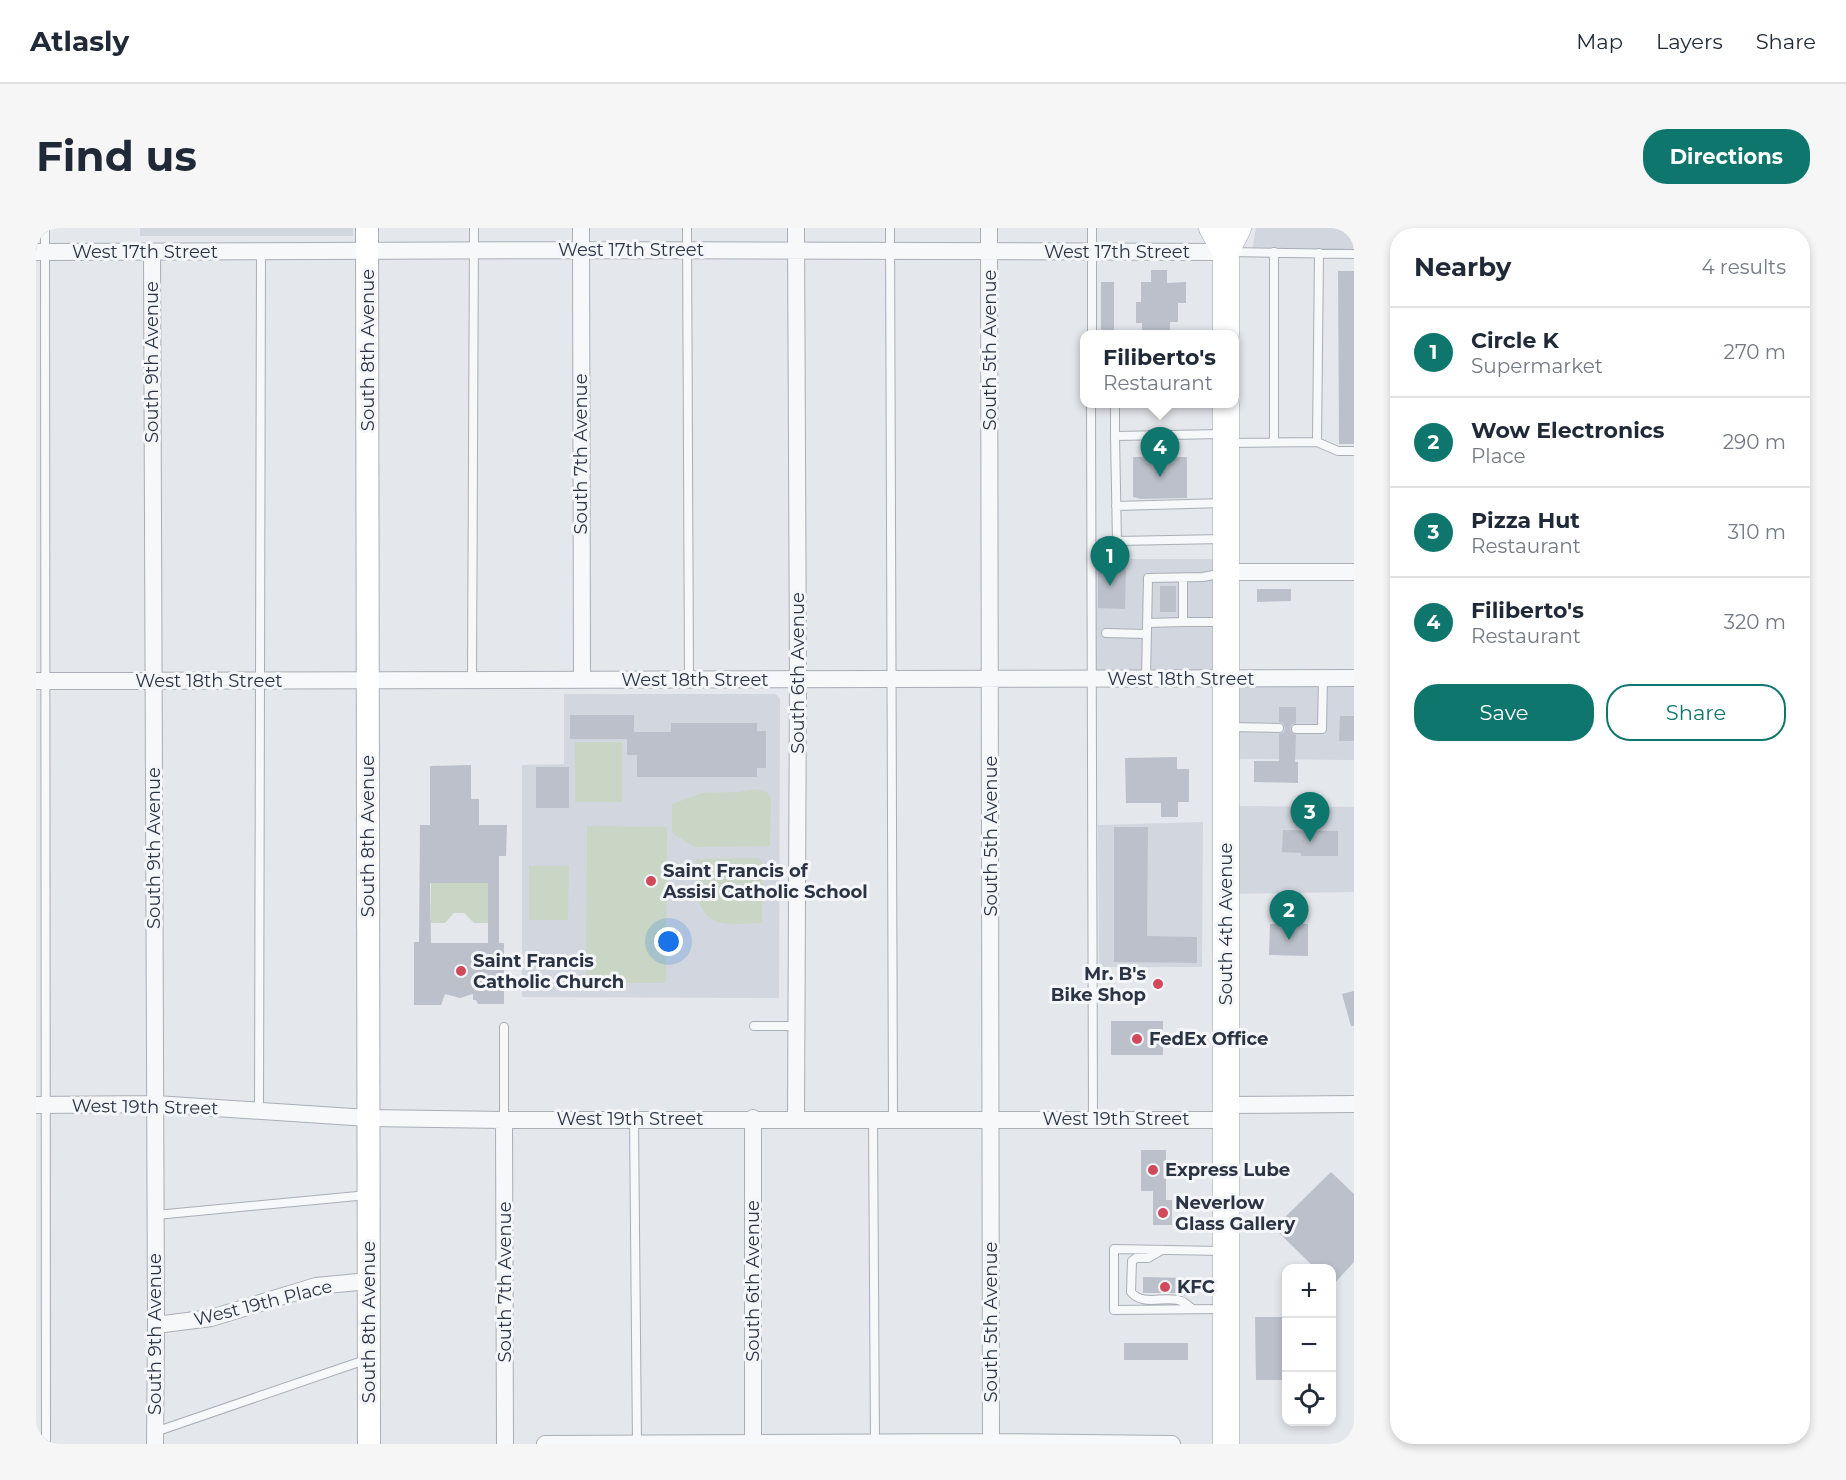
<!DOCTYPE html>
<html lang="en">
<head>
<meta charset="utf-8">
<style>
	body { margin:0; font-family:Montserrat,sans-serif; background:#f6f6f7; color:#1f2937 }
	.controls { position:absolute; right:18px; bottom:18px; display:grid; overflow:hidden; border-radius:12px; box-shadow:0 3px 9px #0003 }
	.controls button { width:54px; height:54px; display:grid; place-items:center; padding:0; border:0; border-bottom:2px solid #e0e1e3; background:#fff; color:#1f2937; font:30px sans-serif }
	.you { position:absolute; left:633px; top:714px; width:21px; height:21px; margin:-15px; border:4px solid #fff; border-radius:50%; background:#1a73e8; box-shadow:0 0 0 9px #1a73e833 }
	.badge { display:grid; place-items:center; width:39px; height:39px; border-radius:50%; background:#0f766e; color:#fff; font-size:20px; font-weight:700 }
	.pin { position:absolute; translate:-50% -50px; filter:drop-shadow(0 2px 3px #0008) }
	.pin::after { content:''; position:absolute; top:32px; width:21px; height:18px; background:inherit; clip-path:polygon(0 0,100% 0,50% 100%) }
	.popup { position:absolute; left:1044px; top:102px; width:159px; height:78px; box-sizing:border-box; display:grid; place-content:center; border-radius:12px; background:#fff; filter:drop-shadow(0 2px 4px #0005); font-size:20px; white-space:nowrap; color:#747a83 }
	.popup b { font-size:22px; color:#1f2937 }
	.popup::after { content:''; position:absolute; left:50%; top:100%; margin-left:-12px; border:12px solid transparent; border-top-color:#fff }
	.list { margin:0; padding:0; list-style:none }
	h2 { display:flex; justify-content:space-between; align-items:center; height:78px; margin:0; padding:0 24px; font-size:26px }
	h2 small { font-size:20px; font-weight:400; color:#747a83 }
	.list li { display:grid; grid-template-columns:39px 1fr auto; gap:18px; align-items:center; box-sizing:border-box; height:90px; padding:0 24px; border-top:2px solid #e0e1e3 }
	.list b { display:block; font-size:22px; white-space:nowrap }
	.list p { margin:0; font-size:20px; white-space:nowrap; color:#747a83 }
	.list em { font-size:20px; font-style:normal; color:#747a83 }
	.actions { display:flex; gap:12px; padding:18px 24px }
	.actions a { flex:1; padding:14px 0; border:2px solid #0f766e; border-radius:24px; text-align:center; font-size:21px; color:#0f766e }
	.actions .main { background:#0f766e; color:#fff }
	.icon { flex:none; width:33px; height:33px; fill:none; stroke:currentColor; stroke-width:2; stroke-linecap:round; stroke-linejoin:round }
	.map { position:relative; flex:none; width:1318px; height:1216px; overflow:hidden; border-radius:24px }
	header { display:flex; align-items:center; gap:36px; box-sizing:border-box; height:84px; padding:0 30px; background:#fff; border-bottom:2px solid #e0e1e3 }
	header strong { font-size:28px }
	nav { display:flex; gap:33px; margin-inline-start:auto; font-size:21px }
	.intro { display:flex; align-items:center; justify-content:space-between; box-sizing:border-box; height:144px; padding:0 36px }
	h1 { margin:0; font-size:42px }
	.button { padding:15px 27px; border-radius:24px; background:#0f766e; color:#fff; font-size:21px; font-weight:700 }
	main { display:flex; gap:36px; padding:0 36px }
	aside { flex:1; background:#fff; border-radius:24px; box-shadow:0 3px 9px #0003 }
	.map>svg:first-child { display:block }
	.built { fill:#d2d6de }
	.green { fill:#c9d6c5 }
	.building { fill:#bbc0ca; fill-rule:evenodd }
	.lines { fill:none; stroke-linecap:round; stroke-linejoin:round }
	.lane-casing { stroke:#a9aeb7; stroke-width:10 }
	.street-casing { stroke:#a9aeb7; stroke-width:18 }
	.secondary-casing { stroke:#a9aeb7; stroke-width:24 }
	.primary-casing { stroke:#a3abb8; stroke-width:27 }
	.lane { stroke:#f7f8fa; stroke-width:8 }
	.street { stroke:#f7f8fa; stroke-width:16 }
	.secondary { stroke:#fff; stroke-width:22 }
	.primary { stroke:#fff; stroke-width:26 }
	.poi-dot { fill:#d1495b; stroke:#f4f6f9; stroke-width:2 }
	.labels { text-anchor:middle; stroke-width:6; stroke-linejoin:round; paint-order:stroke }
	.street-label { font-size:18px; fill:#2b3445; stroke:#f4f6f9 }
	.poi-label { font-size:18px; font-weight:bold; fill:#2b3445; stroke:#f4f6f9; text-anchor:start }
</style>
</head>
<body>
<header>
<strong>Atlasly</strong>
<nav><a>Map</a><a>Layers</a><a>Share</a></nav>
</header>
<div class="intro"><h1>Find us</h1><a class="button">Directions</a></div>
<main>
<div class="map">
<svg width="1318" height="1216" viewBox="0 0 1318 1216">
	<rect width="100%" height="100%" fill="#e4e7ec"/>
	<path class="built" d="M104,0H317V8H104Z
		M1220,0H1318V25L1216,24Z
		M1055,331H1191V451L1318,450V532L1192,531L1191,578L1318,579V664L1190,666L1191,452L1055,451Z
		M528,466H739L742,468L744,471L743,770L486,769V537L528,536Z
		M1167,594L1166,739H1063L1062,597Z"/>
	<path class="green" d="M539,514H586V574H539Z
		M719,561L731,564L735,570L734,618L659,619L636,605V576L666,565L702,564Z
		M551,598L631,599L630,755H550Z
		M722,630L727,635L726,695C714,695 700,697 687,695C657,691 660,653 660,631Z
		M493,638H533L532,692H493Z
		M395,655H452V695H438L428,685H418L409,695H395Z"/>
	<path class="building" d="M1115,42H1131V55L1150,54V75H1142V94H1134V106H1106V95H1100V74H1105V54H1115Z
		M1302,43H1318V216H1303Z
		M1065,54H1078V106H1065Z
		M1097,229H1151V270L1105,271L1097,269Z
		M1062,336L1090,337L1089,381L1062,380Z
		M1124,358H1140V384H1124Z
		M1221,361H1255V373L1221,374Z
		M1243,479H1260V495L1255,497L1254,502L1260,507L1259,534H1262V555L1218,554V533H1243V506L1248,504L1249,500L1247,495L1243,494Z
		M534,487H598V504H635V495H721V503H730V540H721V549H601V527H591V511H534Z
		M1304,488H1318V513H1303Z
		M1141,529V541H1153V574H1142V589H1125V575H1090L1089,530Z
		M435,537V571H443V597H471L470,628H463V715H468V776H442L440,772H437V766L424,770L409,766L405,777H378V714H383L384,597H394V538ZM394,655H452V715H395Z
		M500,539H533V580H500Z
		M1078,599H1112L1111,708L1161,709V735L1078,734Z
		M1247,602L1302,603V628H1265V625L1246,624Z
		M1234,696H1272V728L1233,727Z
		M1318,763V798H1315L1306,766Z
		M1075,793H1127V827H1075Z
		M1105,922H1130V972H1136V997H1117V963H1105Z
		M1295,944L1318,966V1034L1296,1058V1041H1280L1238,1000Z
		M1107,1049L1152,1050L1151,1068L1139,1065H1107Z
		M1219,1089H1251V1152H1220Z
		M1088,1115H1152V1132H1088Z"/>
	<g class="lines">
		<g class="lane-casing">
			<path id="lane" d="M9,0L10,1216
				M651,0L653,452
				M854,0L857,891
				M1195,24L1318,26
				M1056,106V0
				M1055,176L1057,891
				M1187,206L1079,208L1081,313L1187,311
				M1079,208V176
				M1238,214V24
				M1281,214L1302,223H1318
				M1194,215L1281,214L1283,25
				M1080,278L1188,275
				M1147,350V394H1189
				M1111,395L1147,394
				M1070,405L1111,406
				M1110,451L1112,350L1167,349L1188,345
				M436,453L438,0
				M1193,499L1243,500
				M1260,501H1286L1287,450
				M718,798H761
				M468,799V892
				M223,883L225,23
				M598,891L601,1216
				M837,891L839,1216
				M120,987L332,967
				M1126,1022L1112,1030H1100L1096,1033L1095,1064C1107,1079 1129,1067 1145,1073C1149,1074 1153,1079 1157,1081
				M1186,1023L1078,1021V1082L1186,1081
				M119,1204L332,1131"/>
		</g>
		<g class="street-casing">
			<path id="street" d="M545,0L546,452
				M953,0L955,1216
				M0,24L545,22L1190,24
				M116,24L120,1097L119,1216
				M1191,344H1318
				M0,453L1318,450
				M0,877L119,876L332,890L468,892H1189
				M1189,877L1318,876
				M717,890V1216
				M760,891L762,452L760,0
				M468,892L469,1216
				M120,1097L175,1090L280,1058L333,1053
				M509,1216L955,1214L1136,1216"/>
		</g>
		<g class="secondary-casing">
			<path id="secondary" d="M331,0L333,1216"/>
		</g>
		<g class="primary-casing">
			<path id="primary" d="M1176,0L1190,24
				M1190,106V24L1202,0
				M1190,176V1216"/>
		</g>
		<use href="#lane" class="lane"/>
		<use href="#street" class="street"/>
		<use href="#secondary" class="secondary"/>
		<use href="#primary" class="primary"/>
	</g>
	<g class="poi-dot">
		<circle cx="615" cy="653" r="6"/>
		<circle cx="425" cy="743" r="6"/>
		<circle cx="1122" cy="756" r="6"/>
		<circle cx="1101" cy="811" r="6"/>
		<circle cx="1117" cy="942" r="6"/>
		<circle cx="1127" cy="985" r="6"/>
		<circle cx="1129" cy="1059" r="6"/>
	</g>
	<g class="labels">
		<g class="street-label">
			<text x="595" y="28">West 17th Street</text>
			<text x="109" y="30">West 17th Street</text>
			<text x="1081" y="30">West 17th Street</text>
			<text transform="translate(332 122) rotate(-90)" y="6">South 8th Avenue</text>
			<text transform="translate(954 122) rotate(-90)" y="6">South 5th Avenue</text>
			<text transform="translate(116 134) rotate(-90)" y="6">South 9th Avenue</text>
			<text transform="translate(545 226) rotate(-90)" y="6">South 7th Avenue</text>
			<text transform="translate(762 445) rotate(-90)" y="6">South 6th Avenue</text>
			<text x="1145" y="457">West 18th Street</text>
			<text x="659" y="458">West 18th Street</text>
			<text x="173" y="459">West 18th Street</text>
			<text transform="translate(332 608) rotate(-90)" y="6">South 8th Avenue</text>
			<text transform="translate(955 608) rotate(-90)" y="6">South 5th Avenue</text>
			<text transform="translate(118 620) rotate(-90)" y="6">South 9th Avenue</text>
			<text transform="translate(1190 696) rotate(-90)" y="6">South 4th Avenue</text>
			<text transform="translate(109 879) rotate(1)" y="6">West 19th Street</text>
			<text x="594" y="897">West 19th Street</text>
			<text x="1080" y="897">West 19th Street</text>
			<text transform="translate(717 1053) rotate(-90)" y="6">South 6th Avenue</text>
			<text transform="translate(469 1054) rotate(-90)" y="6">South 7th Avenue</text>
			<text transform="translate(227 1075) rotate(-14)" y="6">West 19th Place</text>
			<text transform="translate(333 1094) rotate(-90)" y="6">South 8th Avenue</text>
			<text transform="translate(955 1094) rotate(-90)" y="6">South 5th Avenue</text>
			<text transform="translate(119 1106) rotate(-90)" y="6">South 9th Avenue</text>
		</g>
		<g class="poi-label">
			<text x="627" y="649">Saint Francis of<tspan x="627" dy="21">Assisi Catholic School</tspan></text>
			<text x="437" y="739">Saint Francis<tspan x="437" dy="21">Catholic Church</tspan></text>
			<text x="1110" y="752" text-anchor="end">Mr. B's<tspan x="1110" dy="21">Bike Shop</tspan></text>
			<text x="1113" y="817">FedEx Office</text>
			<text x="1129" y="948">Express Lube</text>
			<text x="1139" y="981">Neverlow<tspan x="1139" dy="21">Glass Gallery</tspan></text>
			<text x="1141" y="1065">KFC</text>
		</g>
	</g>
</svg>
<div class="controls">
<button>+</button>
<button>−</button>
<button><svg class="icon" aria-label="locate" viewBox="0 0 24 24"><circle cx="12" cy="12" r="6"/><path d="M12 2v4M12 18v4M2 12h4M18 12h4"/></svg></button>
</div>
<div class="you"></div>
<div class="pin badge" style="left:1074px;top:358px">1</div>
<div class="pin badge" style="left:1253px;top:712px">2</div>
<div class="pin badge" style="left:1274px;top:614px">3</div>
<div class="pin badge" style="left:1124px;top:249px">4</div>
<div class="popup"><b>Filiberto's</b>Restaurant</div>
</div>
<aside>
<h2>Nearby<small>4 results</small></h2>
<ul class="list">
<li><span class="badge">1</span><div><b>Circle K</b><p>Supermarket</p></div><em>270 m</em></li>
<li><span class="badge">2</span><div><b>Wow Electronics</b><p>Place</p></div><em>290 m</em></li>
<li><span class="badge">3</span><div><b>Pizza Hut</b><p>Restaurant</p></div><em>310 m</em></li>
<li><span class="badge">4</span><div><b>Filiberto's</b><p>Restaurant</p></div><em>320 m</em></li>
</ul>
<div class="actions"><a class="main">Save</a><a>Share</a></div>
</aside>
</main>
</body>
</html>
